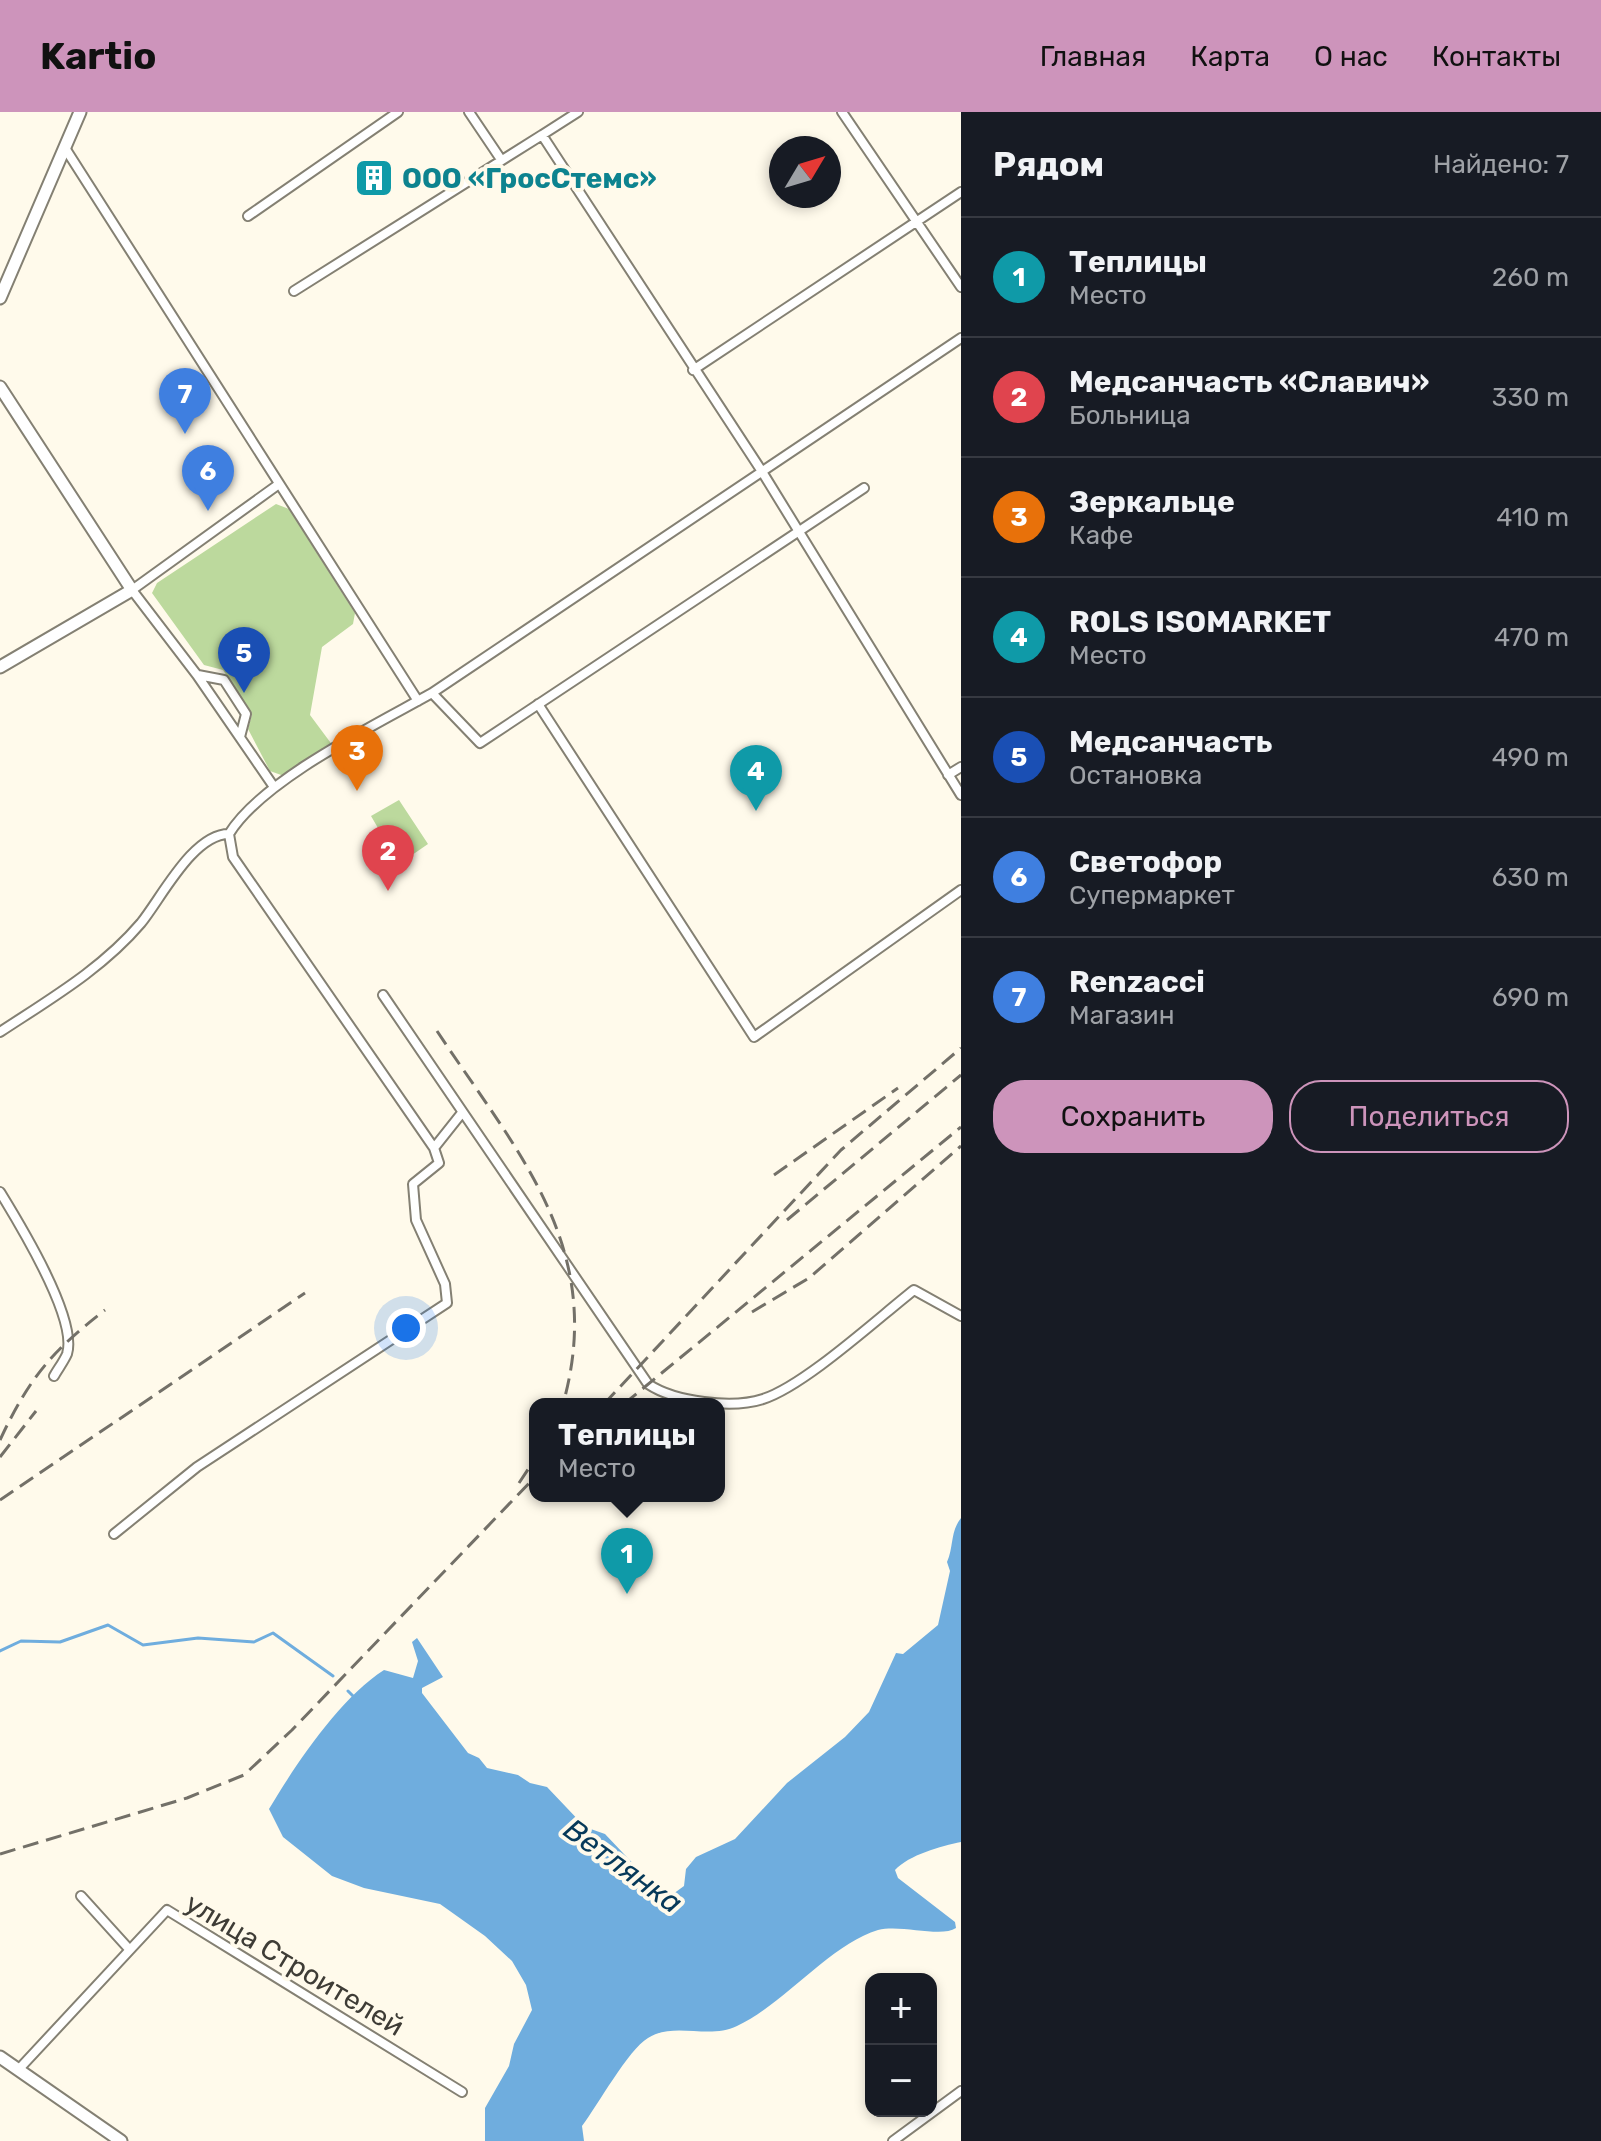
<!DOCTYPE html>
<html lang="ru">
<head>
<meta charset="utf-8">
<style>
	body { margin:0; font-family:Rubik,sans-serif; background:#242831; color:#f1f3f6 }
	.controls { position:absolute; right:24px; bottom:24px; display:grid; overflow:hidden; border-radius:16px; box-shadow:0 4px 12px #0003 }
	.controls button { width:72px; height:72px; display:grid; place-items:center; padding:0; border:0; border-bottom:2px solid #363941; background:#171b24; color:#f1f3f6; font:40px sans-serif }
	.compass { position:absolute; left:769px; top:24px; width:72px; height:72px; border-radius:50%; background:#171b24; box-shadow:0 4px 12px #0003; rotate:52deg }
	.you { position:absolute; left:406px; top:1216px; width:28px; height:28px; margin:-20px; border:6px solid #fff; border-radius:50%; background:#1a73e8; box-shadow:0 0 0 12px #1a73e833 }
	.badge { display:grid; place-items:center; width:52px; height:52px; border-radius:50%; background:#cd94bb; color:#fff; font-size:26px; font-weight:700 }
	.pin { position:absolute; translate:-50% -66px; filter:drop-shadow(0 2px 4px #0008) }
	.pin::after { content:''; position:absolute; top:42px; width:28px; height:24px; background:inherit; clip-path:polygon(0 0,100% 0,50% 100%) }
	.popup { position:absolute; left:529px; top:1286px; width:196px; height:104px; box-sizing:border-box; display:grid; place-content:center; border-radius:16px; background:#171b24; filter:drop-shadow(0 2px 6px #0005); font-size:26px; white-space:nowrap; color:#9ea1a6 }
	.popup b { font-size:30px; color:#f1f3f6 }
	.popup::after { content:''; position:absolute; left:50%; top:100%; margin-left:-16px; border:16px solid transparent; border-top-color:#171b24 }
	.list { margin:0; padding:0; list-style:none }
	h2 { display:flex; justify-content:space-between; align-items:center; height:104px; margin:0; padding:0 32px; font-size:34px }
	h2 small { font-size:26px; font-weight:400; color:#9ea1a6 }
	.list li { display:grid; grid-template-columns:52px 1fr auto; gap:24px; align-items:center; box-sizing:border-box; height:120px; padding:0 32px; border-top:2px solid #363941 }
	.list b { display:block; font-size:30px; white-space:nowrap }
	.list p { margin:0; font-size:26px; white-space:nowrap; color:#9ea1a6 }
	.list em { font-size:26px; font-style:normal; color:#9ea1a6 }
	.actions { display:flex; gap:16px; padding:24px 32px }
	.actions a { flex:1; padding:18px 0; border:2px solid #cd94bb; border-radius:32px; text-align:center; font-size:28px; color:#cd94bb }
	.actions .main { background:#cd94bb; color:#111 }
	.map { position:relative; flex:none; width:961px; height:2029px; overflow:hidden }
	header { display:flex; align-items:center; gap:48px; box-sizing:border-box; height:112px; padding:0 40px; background:#cd94bb; color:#111 }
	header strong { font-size:38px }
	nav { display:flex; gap:44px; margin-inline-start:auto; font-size:28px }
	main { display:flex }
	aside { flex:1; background:#171b24 }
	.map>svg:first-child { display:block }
	.green { fill:#bcd99d }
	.water { fill:#6fadde }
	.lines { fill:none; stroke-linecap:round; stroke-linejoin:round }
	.stream { stroke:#6fadde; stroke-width:3 }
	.minor-casing { stroke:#848073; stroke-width:12 }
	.secondary-casing { stroke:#848073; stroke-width:15 }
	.minor { stroke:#fff; stroke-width:8 }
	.secondary { stroke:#fff; stroke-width:11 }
	.rail { stroke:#737068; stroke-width:3; stroke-dasharray:16 8; stroke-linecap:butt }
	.labels { text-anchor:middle; stroke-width:8; stroke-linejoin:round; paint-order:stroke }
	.culture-label { font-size:28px; font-weight:bold; fill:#0d838f; stroke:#fffaeb; text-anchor:start }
	.street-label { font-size:28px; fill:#3e3c36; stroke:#fffaeb }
	.water-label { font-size:30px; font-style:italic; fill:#063959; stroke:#fffaeb }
</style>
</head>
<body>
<header>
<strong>Kartio</strong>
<nav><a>Главная</a><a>Карта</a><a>О нас</a><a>Контакты</a></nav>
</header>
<main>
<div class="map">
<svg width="961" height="2029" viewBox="0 0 961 2029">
	<rect width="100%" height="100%" fill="#fffaeb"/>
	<path class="green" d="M276,392L289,397L355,501L353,512L322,535L310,603L336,638L284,664L270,659L248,617L252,602L223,558L204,553L152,481L157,471Z
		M399,688L428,732L399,752L371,704Z"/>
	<path class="water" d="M961,1406V1730C941,1734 909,1743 895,1758L898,1766L955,1810L956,1816C941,1826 901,1812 878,1818C831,1832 784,1892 737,1914C708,1928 675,1909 648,1926C628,1938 598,1993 582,2014L584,2029H485V1996L509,1954L514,1932L532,1898L526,1873L512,1849L485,1824L440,1792L364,1776L332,1764L283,1725L269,1697C296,1652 339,1587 384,1558L413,1566L418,1549L412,1530L417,1526L443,1565L422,1576V1581L468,1641L479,1646L487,1656L518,1663L530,1671L547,1675L585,1715L605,1722L658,1778L673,1782L684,1774L686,1757L696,1745L735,1727L787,1671L845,1625L869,1600L896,1541L903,1542L938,1513L950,1459L947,1450C954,1434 950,1420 961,1406Z"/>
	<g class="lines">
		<path class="stream" d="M0,1539L21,1529L60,1530L108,1513L143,1533L198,1526L254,1530L273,1521L333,1564
			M348,1579L354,1585"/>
		<g class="minor-casing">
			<path id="minor" d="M469,0L500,46
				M842,0L961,175
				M542,23L578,0
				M65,36L418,589
				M248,104L398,0
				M294,179L542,23L761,358L961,683
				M693,258L961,80
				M198,563L224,568L246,602L240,625
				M432,581L961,226
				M538,592L754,925L961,778
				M948,663L961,655
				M274,675L197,563L132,478L279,372
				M383,883L648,1272C675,1290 732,1297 763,1287C804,1274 877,1207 914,1178L961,1204
				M0,920C50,887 102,857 141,811C162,785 193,722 229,722
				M434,1036L233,745L229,722C262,668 375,613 432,581L480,631L864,376
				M0,1080C19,1111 78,1207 67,1242C64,1249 58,1257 54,1264
				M114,1422L197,1355L447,1191L445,1172L416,1108L413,1072L439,1051L434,1036L461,1002
				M81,1784L129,1837
				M19,1957L167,1798L462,1980
				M893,2029L961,1979"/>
		</g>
		<g class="secondary-casing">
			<path id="secondary" d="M0,186L80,0
				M0,275L132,478L0,555
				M0,1945L121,2029"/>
		</g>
		<use href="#minor" class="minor"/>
		<use href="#secondary" class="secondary"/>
		<path class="rail" d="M437,919C517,1040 607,1136 563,1292
			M774,1063L898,976
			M787,1108L961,963
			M752,1200L809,1166L961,1034
			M604,1292L841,1038L961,936
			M624,1292L961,1015
			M0,1328C29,1266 52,1239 105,1198
			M0,1345L36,1299
			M519,1371L535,1347
			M0,1388L305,1181
			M0,1742L187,1686L244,1663L292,1618L535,1365"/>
	</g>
	<defs>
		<g id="building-square" transform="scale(2)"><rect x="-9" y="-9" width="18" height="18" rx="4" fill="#0f9aa8" stroke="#fffaeb"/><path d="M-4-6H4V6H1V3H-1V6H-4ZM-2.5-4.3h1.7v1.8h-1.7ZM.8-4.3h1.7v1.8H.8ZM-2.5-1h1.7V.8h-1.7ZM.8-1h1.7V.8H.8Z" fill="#fff"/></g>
	</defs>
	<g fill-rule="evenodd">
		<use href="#building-square" x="374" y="66"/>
	</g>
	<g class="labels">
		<g class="culture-label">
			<text x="402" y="76">ООО «ГросСтемс»</text>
		</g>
		<g class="street-label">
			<text transform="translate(295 1852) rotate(31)" y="10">улица Строителей</text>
		</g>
		<g class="water-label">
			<text transform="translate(623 1754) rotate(36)" y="10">Ветлянка</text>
		</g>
	</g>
</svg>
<div class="controls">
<button>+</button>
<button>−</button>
</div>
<svg class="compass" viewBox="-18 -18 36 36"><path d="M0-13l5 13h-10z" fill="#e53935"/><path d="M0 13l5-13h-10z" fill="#9ea1a6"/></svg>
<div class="you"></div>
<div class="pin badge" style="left:627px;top:1482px;background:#0f9aa8">1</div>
<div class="popup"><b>Теплицы</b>Место</div>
<div class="pin badge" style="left:388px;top:779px;background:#e0444e">2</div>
<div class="pin badge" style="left:357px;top:679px;background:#e8710a">3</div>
<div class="pin badge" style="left:756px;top:699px;background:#0f9aa8">4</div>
<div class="pin badge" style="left:244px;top:581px;background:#1a4fb4">5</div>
<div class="pin badge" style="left:208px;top:399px;background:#3f7fe0">6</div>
<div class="pin badge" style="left:185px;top:322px;background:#3f7fe0">7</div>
</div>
<aside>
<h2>Рядом<small>Найдено: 7</small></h2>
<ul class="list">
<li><span class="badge" style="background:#0f9aa8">1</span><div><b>Теплицы</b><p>Место</p></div><em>260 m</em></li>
<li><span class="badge" style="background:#e0444e">2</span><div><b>Медсанчасть «Славич»</b><p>Больница</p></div><em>330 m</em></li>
<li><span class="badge" style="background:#e8710a">3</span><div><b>Зеркальце</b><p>Кафе</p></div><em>410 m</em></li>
<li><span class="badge" style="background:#0f9aa8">4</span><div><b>ROLS ISOMARKET</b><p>Место</p></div><em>470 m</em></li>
<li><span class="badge" style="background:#1a4fb4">5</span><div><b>Медсанчасть</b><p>Остановка</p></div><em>490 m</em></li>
<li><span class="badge" style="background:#3f7fe0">6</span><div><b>Светофор</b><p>Супермаркет</p></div><em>630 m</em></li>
<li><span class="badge" style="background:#3f7fe0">7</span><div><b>Renzacci</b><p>Магазин</p></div><em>690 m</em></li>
</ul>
<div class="actions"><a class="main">Сохранить</a><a>Поделиться</a></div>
</aside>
</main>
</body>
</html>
